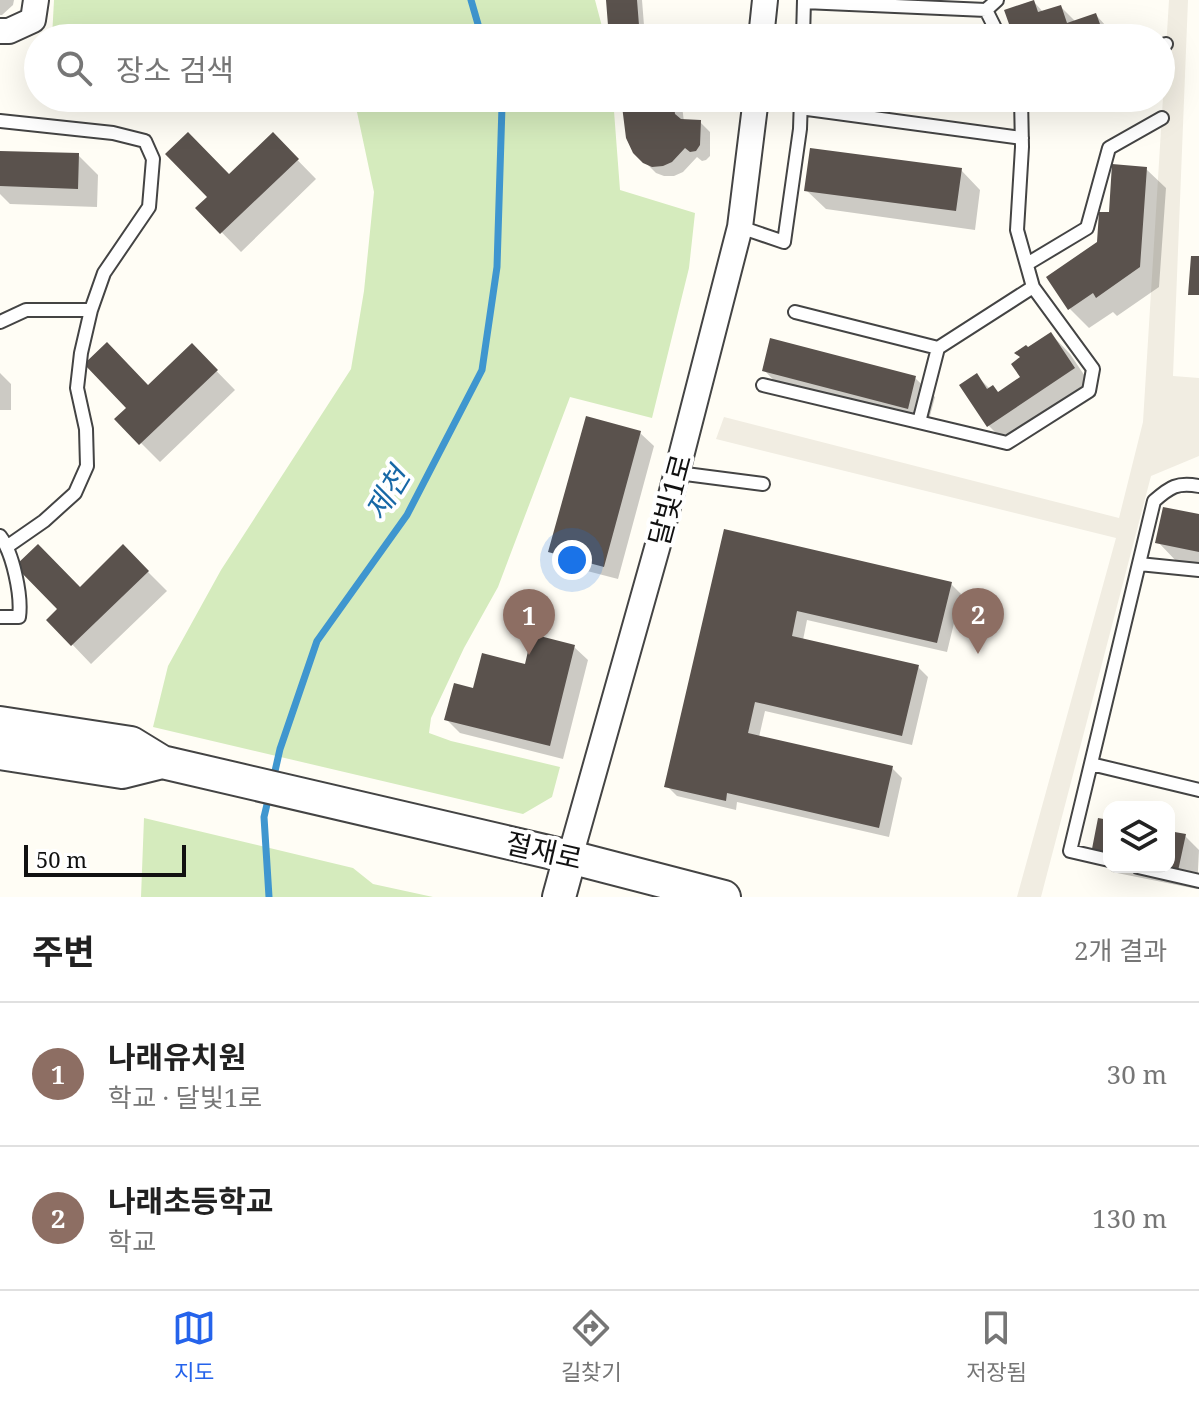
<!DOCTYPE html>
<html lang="ko">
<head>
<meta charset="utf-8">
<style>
	body { margin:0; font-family:"Noto Serif","Noto Sans KR",serif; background:#f6f6f6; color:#222 }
	.controls { position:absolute; right:24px; bottom:24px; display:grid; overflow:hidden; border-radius:16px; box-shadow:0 8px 32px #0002 }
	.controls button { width:72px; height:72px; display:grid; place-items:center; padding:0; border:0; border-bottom:2px solid #e0e0e0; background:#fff; color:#222; font:40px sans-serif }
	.scale { position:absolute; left:24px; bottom:20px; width:162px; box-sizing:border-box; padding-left:8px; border:4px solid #111; border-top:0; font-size:22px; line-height:28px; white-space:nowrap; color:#111; -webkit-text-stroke:6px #fff; paint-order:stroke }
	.you { position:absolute; left:572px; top:560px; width:28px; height:28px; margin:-20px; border:6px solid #fff; border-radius:50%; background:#1a73e8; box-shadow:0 0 0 12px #1a73e833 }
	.badge { display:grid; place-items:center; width:52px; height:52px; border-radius:50%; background:#2563eb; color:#fff; font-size:26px; font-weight:700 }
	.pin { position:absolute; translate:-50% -66px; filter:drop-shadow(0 2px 4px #0008) }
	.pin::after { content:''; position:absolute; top:42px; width:28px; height:24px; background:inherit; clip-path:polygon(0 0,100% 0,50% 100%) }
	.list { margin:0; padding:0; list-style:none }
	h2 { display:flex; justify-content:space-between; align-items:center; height:104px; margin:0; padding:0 32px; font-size:34px }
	h2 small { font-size:26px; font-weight:400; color:#767676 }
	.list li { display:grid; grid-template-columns:52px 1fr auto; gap:24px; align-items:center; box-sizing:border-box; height:144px; padding:0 32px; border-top:2px solid #e0e0e0 }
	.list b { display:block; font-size:30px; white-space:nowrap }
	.list p { margin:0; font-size:26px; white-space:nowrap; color:#767676 }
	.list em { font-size:26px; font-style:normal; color:#767676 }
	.icon { flex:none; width:44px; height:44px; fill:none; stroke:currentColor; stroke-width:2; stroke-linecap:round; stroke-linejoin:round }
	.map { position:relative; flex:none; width:1199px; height:897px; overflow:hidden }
	.search { position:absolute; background:#fff; box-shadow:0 8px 32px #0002; left:24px; right:24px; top:24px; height:88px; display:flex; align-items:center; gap:20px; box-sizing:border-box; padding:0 28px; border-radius:44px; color:#767676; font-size:30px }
	.sheet { height:392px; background:#fff }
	nav { display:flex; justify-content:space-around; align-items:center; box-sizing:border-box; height:112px; border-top:2px solid #e0e0e0; background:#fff; font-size:22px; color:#767676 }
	nav a { display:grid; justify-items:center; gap:4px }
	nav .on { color:#2563eb }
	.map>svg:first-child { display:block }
	.green { fill:#d5ebbd }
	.plaza { fill:#f1ede2 }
	.shadow { fill:#0003 }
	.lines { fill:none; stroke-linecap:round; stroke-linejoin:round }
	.stream { stroke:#3f96cf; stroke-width:7 }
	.building { fill:#5a524d }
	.service-casing { stroke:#444; stroke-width:16 }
	.minor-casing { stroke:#444; stroke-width:28 }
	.tertiary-casing { stroke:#444; stroke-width:36 }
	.service { stroke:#fff; stroke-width:12 }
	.minor { stroke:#fff; stroke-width:24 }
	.tertiary { stroke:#fff; stroke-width:32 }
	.labels { text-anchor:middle; stroke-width:8; stroke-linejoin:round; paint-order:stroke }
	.street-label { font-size:28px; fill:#111; stroke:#fff }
	.water-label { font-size:30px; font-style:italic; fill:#1768a6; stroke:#fff }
</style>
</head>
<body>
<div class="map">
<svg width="1199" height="897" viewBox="0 0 1199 897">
	<rect width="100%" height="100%" fill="#fffdf5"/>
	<path class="green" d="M54,0H595L605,38H52Z
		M354,98H613L620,190L695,213L689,268L652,418L570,397L498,587L464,648L431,718L429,733L451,741L560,767L552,797L523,814L153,727L168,666L221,570L351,369L364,291L374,192Z
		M144,818L353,868L373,884L433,897H141Z"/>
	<path class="plaza" d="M1169,0H1188L1173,376L1199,378V456L1151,476L1041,897H1017L1116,538L716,439L724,417L1119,518L1143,422Z"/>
	<path class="shadow" d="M0,0H14L13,5L2,15H0Z
		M608,0H642L645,38H611Z
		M1034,2L1044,13L1061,7L1076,22L1096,15L1117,38H1016Z
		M623,98H681L684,122H700L710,132V156L706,160L702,161L697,157L683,172L674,176H664L656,173L635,152Z
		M273,135L316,179L241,252L198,208Z
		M0,153L78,155L98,175L97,207L10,204L0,194Z
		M1146,169L1166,188L1159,287L1117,316L1113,312L1089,328L1070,309L1099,243Z
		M961,170L980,190L975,230L826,209L806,190Z
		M1051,334L1070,354L1093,388L1008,445L989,426L977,376L990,389L999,393L1023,377L1028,350Z
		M192,346L235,390L160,462L117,419Z
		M764,370L915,378L935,397L927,427L783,390Z
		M0,373L11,384V410H0Z
		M640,433L654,446L618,579L564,565L551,551Z
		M1199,514V566L1177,562L1158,542Z
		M726,532L950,583L961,594L947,652L807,620L803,640L918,667L928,677L912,745L765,711L759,737L892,768L902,778L889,837L737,802L736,810L677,796L667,786Z
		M123,547L167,591L91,664L49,620Z
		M574,647L588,660L563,759L460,733L446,719L475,690Z
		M1109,822V867H1169V832L1185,836L1199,850L1197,889L1112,872L1093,853Z"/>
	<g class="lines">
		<path class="stream" d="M471,0L482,38
			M273,780L280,749L317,641L407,515L482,370L497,267L502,106L500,98
			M269,796L264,817L269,897"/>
	</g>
	<path class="building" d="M606,0H637L640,38H609Z
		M1034,0L1038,12L1061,5L1067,23L1096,13L1105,38H1014L1004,10Z
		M621,98H673L675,114L681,119L701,120L700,145L696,151L690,152L685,148L672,162L663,166L652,167L643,163L633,153L626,138Z
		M188,132L229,174L273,132L299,159L220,234L195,208L207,197L165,154Z
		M810,148L962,168L956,211L804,191Z
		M0,151L79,153L78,189L0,186Z
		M1112,164L1147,167L1140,267L1096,298L1093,293L1068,310L1046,277L1097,242L1099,212H1109Z
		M1191,256H1199V295H1188Z
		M1051,332L1075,368L987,427L959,385L977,373L987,389L993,385L998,392L1020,377L1011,364L1020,357L1014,353L1026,345L1028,347Z
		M770,338L916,376L908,409L762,371Z
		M107,342L148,385L192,343L218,370L139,445L114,419L126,408L84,364Z
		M586,416L641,431L604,567L548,552Z
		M1163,507L1199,514V552L1155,543Z
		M724,529L952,582L937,643L797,611L792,636L919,665L902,736L755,702L748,733L893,766L879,828L727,793L726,801L664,787Z
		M38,544L80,587L123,544L149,571L71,646L46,620L57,609L15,566Z
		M532,634L575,645L550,746L444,720L454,683L473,688L482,653L525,664Z
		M1098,818L1109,820V857L1091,854Z
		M1169,831L1186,834L1178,871L1169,869Z"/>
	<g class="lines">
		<g class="service-casing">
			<path id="service" d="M997,0L986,10L1000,38
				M804,2L986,10
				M803,38L804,0
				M1161,46L1166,44
				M800,108L1022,138
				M0,121L113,133L145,141L153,159L149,207L104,273L91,310L81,353L77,388L86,429L87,466L75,493L44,521L8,546
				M740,227L784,242L800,129L801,98
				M1027,264L1087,228L1109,148L1162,118
				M795,312L938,348
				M0,322L26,310H91
				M763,385L1007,443L1089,391L1093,369L1033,287L1017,230L1022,147L1021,98
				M919,422L938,348L1033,287
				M678,473L763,484
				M0,536C13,553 22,596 19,617H0
				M1139,564L1199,570
				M1091,764L1199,790
				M1109,860L1070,851L1154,501C1170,487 1177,482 1199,486
				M1138,867L1199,881"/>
		</g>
		<g class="minor-casing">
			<path id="minor" d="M0,31H9L33,20L36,0
				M761,38L765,0
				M570,857L661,534L740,227L756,98"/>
		</g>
		<g class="tertiary-casing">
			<path id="tertiary" d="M0,723L131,743L162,762L570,857L724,897
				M0,753L122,772L162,762
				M559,897L570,857"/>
		</g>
		<use href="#service" class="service"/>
		<use href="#minor" class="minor"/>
		<use href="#tertiary" class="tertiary"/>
	</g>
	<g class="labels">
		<g class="street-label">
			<text transform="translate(670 500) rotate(-75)" y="10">달빛1로</text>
			<text transform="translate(544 851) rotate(13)" y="10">절재로</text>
		</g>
		<g class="water-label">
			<text transform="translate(388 494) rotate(-59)" y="10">제천</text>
		</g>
	</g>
</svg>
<div class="controls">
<button><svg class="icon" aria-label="layers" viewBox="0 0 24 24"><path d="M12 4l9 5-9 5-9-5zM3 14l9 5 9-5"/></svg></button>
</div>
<div class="scale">50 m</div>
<div class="you"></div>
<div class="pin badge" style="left:529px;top:655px;background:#8d6e63">1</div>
<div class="pin badge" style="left:978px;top:654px;background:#8d6e63">2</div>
<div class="search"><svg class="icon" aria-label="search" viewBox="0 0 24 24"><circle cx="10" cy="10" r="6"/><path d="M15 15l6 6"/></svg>장소 검색</div>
</div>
<section class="sheet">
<h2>주변<small>2개 결과</small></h2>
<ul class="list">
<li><span class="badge" style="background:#8d6e63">1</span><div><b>나래유치원</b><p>학교 · 달빛1로</p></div><em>30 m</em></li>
<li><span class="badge" style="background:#8d6e63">2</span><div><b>나래초등학교</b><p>학교</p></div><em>130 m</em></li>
</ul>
</section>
<nav>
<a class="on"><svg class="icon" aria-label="map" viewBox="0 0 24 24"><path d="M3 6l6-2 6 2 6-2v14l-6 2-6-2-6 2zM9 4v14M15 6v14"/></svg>지도</a>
<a><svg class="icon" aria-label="directions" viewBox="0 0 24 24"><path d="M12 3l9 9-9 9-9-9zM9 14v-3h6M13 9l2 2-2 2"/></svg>길찾기</a>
<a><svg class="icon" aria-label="saved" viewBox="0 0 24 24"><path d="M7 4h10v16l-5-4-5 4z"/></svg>저장됨</a>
</nav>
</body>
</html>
